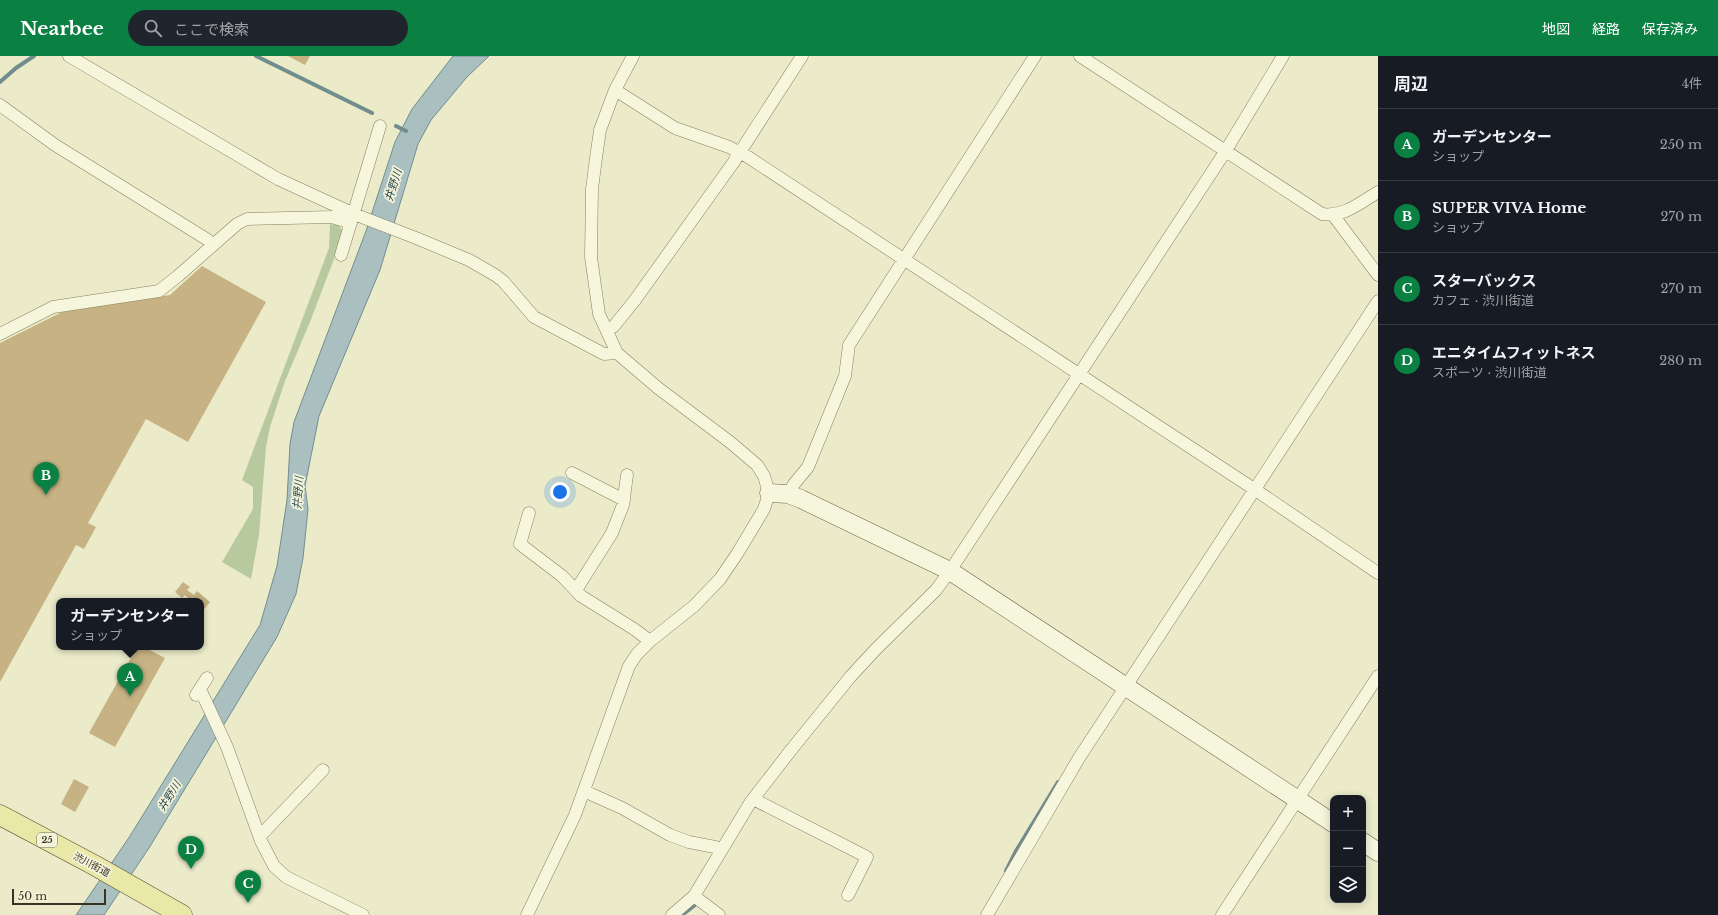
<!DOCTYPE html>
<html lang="ja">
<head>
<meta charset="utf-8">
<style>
	body { margin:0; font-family:"Libre Baskerville","Noto Sans JP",serif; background:#20242c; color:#f1f3f6 }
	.controls { position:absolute; right:12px; bottom:12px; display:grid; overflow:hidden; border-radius:8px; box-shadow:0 2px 10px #0003 }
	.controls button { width:36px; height:36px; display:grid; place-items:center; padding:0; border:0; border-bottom:1px solid #363941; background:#171b24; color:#f1f3f6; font:20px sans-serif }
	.scale { position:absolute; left:12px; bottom:10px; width:94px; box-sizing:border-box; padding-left:4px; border:2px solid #383322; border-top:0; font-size:11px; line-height:14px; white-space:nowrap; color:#383322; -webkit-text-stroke:3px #f3f3d9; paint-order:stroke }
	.you { position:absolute; left:560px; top:436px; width:14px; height:14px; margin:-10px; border:3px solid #fff; border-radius:50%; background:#1a73e8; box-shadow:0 0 0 6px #1a73e833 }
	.badge { display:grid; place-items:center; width:26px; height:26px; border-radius:50%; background:#0b8043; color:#fff; font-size:13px; font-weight:700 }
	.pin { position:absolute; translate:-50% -33px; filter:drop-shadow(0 1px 2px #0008) }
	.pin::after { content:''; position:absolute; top:21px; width:14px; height:12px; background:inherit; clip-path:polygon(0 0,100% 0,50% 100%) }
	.popup { position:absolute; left:56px; top:542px; width:148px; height:52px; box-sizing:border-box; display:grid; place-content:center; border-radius:8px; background:#171b24; filter:drop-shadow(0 1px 3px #0005); font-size:13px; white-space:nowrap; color:#9ea1a6 }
	.popup b { font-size:15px; color:#f1f3f6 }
	.popup::after { content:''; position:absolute; left:50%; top:100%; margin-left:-8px; border:8px solid transparent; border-top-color:#171b24 }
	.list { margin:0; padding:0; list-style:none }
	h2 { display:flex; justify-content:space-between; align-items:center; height:52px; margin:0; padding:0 16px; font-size:17px }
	h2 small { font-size:13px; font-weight:400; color:#9ea1a6 }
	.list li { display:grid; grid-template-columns:26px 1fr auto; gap:12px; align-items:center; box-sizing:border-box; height:72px; padding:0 16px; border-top:1px solid #363941 }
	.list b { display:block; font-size:15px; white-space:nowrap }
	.list p { margin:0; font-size:13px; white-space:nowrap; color:#9ea1a6 }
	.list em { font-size:13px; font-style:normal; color:#9ea1a6 }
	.icon { flex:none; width:22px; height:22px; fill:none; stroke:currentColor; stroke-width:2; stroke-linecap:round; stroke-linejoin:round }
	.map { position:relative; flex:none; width:1378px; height:859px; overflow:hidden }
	header { display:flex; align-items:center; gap:24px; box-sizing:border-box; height:56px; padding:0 20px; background:#0b8043; color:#fff }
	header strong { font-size:19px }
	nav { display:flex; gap:22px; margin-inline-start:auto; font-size:14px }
	.search { width:280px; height:36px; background:#20242c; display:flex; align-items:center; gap:10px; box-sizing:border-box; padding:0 14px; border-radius:22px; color:#9ea1a6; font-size:15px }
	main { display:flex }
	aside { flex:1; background:#171b24 }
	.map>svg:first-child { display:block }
	.green { fill:#b8c99e }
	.water { fill:#aac0c0; stroke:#718d8e }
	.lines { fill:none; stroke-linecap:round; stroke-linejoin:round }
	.stream { stroke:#718d8e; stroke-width:4 }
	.building { fill:#c6b283 }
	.street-casing { stroke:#867f60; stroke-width:13 }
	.secondary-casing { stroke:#696043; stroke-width:19 }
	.primary-casing { stroke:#554d33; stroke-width:21 }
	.street { stroke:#f6f6dd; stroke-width:12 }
	.secondary { stroke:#f6f6dd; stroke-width:18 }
	.primary { stroke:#eae8a6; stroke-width:20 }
	.labels { text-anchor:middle; stroke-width:3.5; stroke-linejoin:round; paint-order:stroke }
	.shield { fill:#f3f3d9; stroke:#706d59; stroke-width:1 }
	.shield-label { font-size:9px; font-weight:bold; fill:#383322 }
	.street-label { font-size:10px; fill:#383322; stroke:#f3f3d9 }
	.water-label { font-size:11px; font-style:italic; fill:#334f57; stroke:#f3f3d9 }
</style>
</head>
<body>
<header>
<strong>Nearbee</strong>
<div class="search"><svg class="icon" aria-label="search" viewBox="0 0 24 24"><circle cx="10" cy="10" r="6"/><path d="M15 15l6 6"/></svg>ここで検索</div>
<nav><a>地図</a><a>経路</a><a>保存済み</a></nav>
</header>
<main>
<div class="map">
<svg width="1378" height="859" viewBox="0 0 1378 859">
	<rect width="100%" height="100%" fill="#ebebca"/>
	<path class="green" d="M330,168L338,169L342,174L334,203L310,266L285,325L270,371L266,391L259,479L251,523L222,506L253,453V431L242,424L329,192Z"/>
	<path class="water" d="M453,0H489L467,21L431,64L418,88L380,214L319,360L305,430L308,453L303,502L296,538L277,581L149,792L104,859H76L130,780L260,569L277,510L287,444L290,388L294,366L366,175L395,86L412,53Z"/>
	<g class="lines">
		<path class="stream" d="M256,0L372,57
			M0,26L16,12L34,0
			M396,70L406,75
			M1006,815L1016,795L1058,726
			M682,859L695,849"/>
	</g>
	<path class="building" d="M288,0H310L305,9Z
		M202,210L266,246L188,386L146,363L88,467L96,471L84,493L76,489L0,626V287L62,256L170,239Z
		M183,526L190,531L187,534L194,539L197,535L210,546L201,557V545H189L190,544L185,539L182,542L175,536Z
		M137,591H144L165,602L115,691L89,677Z
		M74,723L89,731L75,756L61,748Z"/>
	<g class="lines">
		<g class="street-casing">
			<path id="street" d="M69,0L278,123L354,158L416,182L469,204L495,219L503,225L534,261L604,298L617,297
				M1080,0L1322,158C1344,161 1360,147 1378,136
				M615,34L675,72L729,91L748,101L1254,433L1378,517
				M0,49L55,89L208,184L212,189
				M1333,159L1378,219
				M341,199L380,70
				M607,274L614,270L635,244L733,107L802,0
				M0,278L53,251L159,235L178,220L237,168L247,163L332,161L351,167
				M572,417L624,444
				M788,438L794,428L808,411L845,320L849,289L1035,0
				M529,457L520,488L562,520L581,540L634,573L650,585
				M576,534L612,477L623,449L627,419
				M200,633L227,691L261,785L274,810L286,821L363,859
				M196,639L207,622
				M584,735L622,752L670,779L689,786L715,791L721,795
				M753,743L867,801L848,839
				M260,780L323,714
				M694,840L719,859
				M527,859L575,759L629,610L637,598L650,585L694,550L720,523L737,498L764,453L769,437L764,420L757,409L730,386L658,332L617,297L599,258L591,201L592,133L596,102L600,74L615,34L633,0
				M672,859L694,840L750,747L791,694L851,620L876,593L936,534L950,515L1225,96L1283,0
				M987,859L1079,702L1378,245
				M1222,859L1378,620"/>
		</g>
		<g class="secondary-casing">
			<path id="secondary" d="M769,437L788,438L801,443L950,515L1333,767
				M1363,786L1378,796"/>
		</g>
		<g class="primary-casing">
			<path id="primary" d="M0,759L94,809L182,859"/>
		</g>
		<use href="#street" class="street"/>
		<use href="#secondary" class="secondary"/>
		<use href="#primary" class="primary"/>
	</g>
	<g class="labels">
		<rect class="shield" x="37" y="777" width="20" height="14" rx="3"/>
		<g class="shield-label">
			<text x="47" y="787">25</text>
		</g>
		<g class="street-label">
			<text transform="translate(92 808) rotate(28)" y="4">渋川街道</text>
		</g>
		<g class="water-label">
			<text transform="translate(393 129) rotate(-73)" y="4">井野川</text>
			<text transform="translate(298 437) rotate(-86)" y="4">井野川</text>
			<text transform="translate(169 740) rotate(-58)" y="4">井野川</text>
		</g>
	</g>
</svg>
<div class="controls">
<button>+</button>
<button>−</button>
<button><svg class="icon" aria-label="layers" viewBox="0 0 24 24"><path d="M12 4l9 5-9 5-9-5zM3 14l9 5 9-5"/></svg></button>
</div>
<div class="scale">50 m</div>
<div class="you"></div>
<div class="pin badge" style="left:130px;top:640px">A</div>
<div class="popup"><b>ガーデンセンター</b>ショップ</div>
<div class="pin badge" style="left:46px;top:439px">B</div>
<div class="pin badge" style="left:248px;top:847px">C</div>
<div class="pin badge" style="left:191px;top:813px">D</div>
</div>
<aside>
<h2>周辺<small>4件</small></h2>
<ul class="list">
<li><span class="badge">A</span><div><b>ガーデンセンター</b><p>ショップ</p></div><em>250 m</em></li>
<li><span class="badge">B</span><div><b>SUPER VIVA Home</b><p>ショップ</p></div><em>270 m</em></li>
<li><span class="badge">C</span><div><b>スターバックス</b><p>カフェ · 渋川街道</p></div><em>270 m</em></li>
<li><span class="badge">D</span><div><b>エニタイムフィットネス</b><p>スポーツ · 渋川街道</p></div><em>280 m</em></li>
</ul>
</aside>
</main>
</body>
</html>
